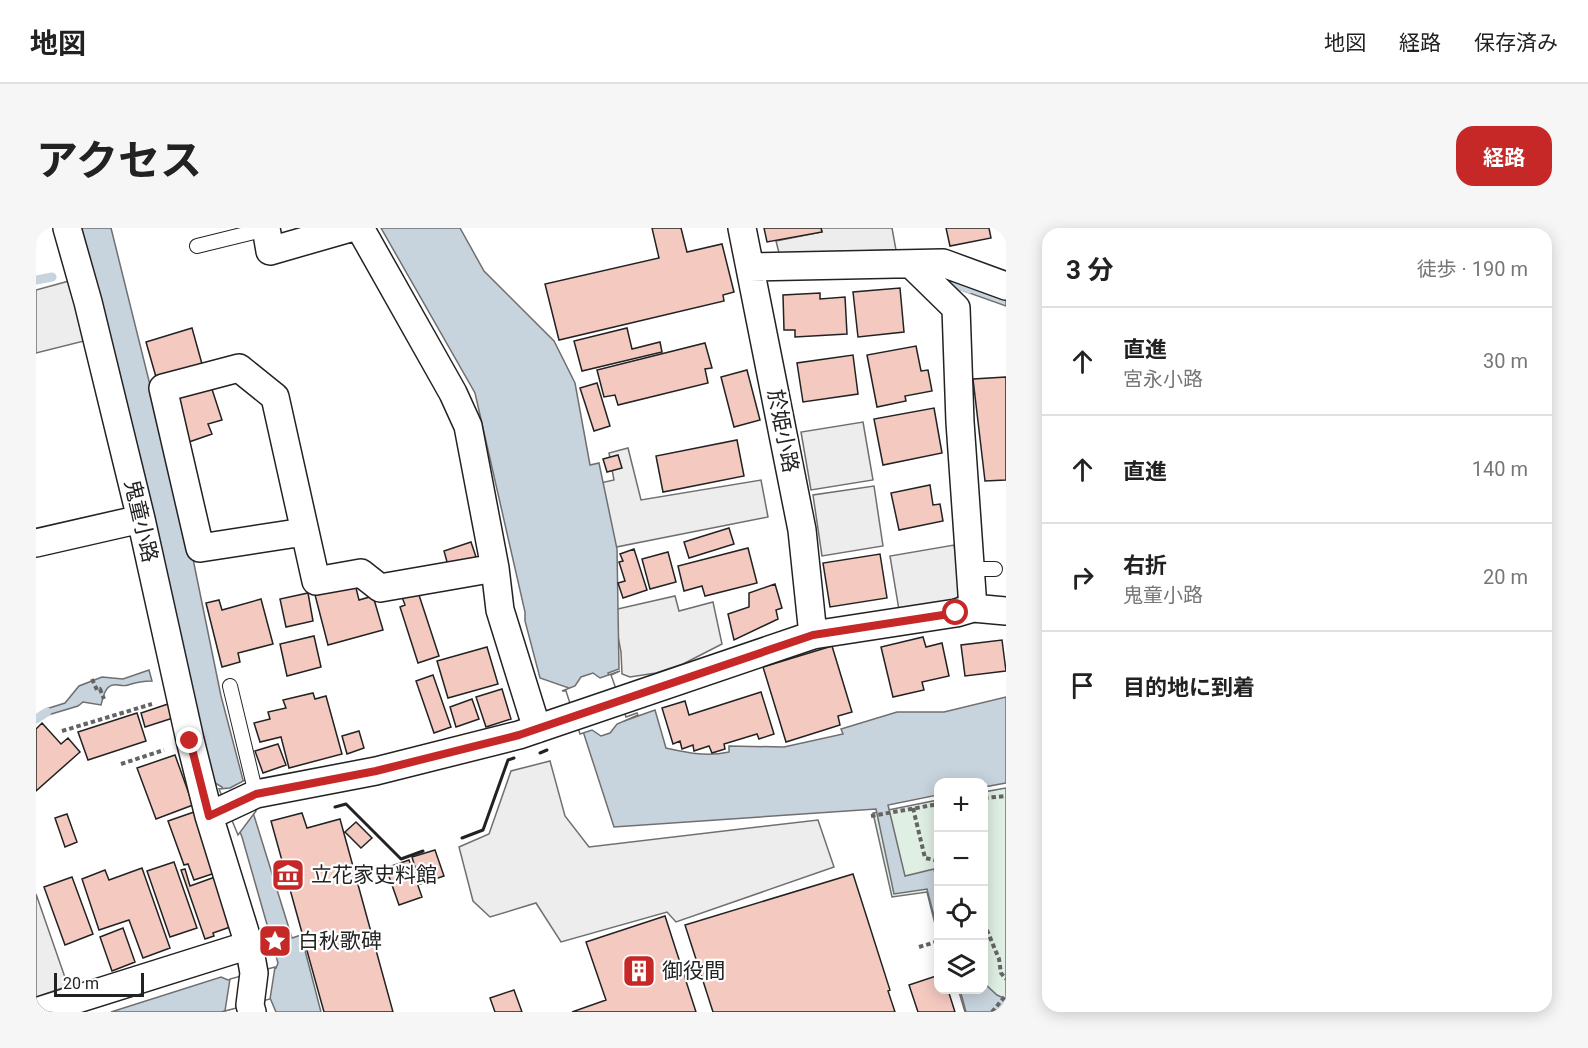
<!DOCTYPE html>
<html lang="ja">
<head>
<meta charset="utf-8">
<style>
	body { margin:0; font-family:Roboto,"Noto Sans JP",sans-serif; background:#f6f6f6; color:#222 }
	.controls { position:absolute; right:18px; bottom:18px; display:grid; overflow:hidden; border-radius:12px; box-shadow:0 3px 15px #0003 }
	.controls button { width:54px; height:54px; display:grid; place-items:center; padding:0; border:0; border-bottom:2px solid #e0e0e0; background:#fff; color:#222; font:30px sans-serif }
	.scale { position:absolute; left:18px; bottom:15px; width:90px; box-sizing:border-box; padding-left:6px; border:3px solid #222; border-top:0; font-size:16px; line-height:21px; white-space:nowrap; color:#222; -webkit-text-stroke:4px #fff; paint-order:stroke }
	.stop { position:absolute; width:18px; height:18px; margin:-14px; border:4px solid #c62828; border-radius:50%; background:#fff }
	.stop.end { background:#c62828; border-color:#fff; box-shadow:0 2px 6px #0008 }
	.list { margin:0; padding:0; list-style:none }
	h2 { display:flex; justify-content:space-between; align-items:center; height:78px; margin:0; padding:0 24px; font-size:26px }
	h2 small { font-size:20px; font-weight:400; color:#767676 }
	.list li { display:grid; grid-template-columns:39px 1fr auto; gap:18px; align-items:center; box-sizing:border-box; height:108px; padding:0 24px; border-top:2px solid #e0e0e0 }
	.list b { display:block; font-size:22px; white-space:nowrap }
	.list p { margin:0; font-size:20px; white-space:nowrap; color:#767676 }
	.list em { font-size:20px; font-style:normal; color:#767676 }
	.icon { flex:none; width:33px; height:33px; fill:none; stroke:currentColor; stroke-width:2; stroke-linecap:round; stroke-linejoin:round }
	.map { position:relative; flex:none; width:970px; height:784px; overflow:hidden; border-radius:18px }
	header { display:flex; align-items:center; gap:36px; box-sizing:border-box; height:84px; padding:0 30px; background:#fff; border-bottom:2px solid #e0e0e0 }
	header strong { font-size:28px }
	nav { display:flex; gap:33px; margin-inline-start:auto; font-size:21px }
	.intro { display:flex; align-items:center; justify-content:space-between; box-sizing:border-box; height:144px; padding:0 36px }
	h1 { margin:0; font-size:42px }
	.button { padding:15px 27px; border-radius:18px; background:#c62828; color:#fff; font-size:21px; font-weight:700 }
	main { display:flex; gap:36px; padding:0 36px }
	aside { flex:1; background:#fff; border-radius:18px; box-shadow:0 3px 15px #0003 }
	.map>svg:first-child { display:block }
	.green { fill:#e0efe3; stroke:#6f6f6f; stroke-width:1.5 }
	.parking { fill:#ededed; stroke:#6f6f6f; stroke-width:1.5 }
	.water { fill:#c7d3dd; stroke:#6f6f6f; stroke-width:1.5 }
	.pier { fill:#fff; stroke:#6f6f6f; stroke-width:1.5 }
	.lines { fill:none; stroke-linecap:round; stroke-linejoin:round }
	.stream { stroke:#c7d3dd; stroke-width:9 }
	.building { fill:#f3c9c0; stroke:#222; stroke-width:1.5 }
	.service-casing { stroke:#222; stroke-width:16 }
	.minor-casing { stroke:#222; stroke-width:30 }
	.path { stroke:#646464; stroke-width:4; stroke-dasharray:4.5 3; stroke-linecap:butt }
	.service { stroke:#fff; stroke-width:14 }
	.minor { stroke:#fff; stroke-width:27 }
	.wall { stroke:#222; stroke-width:3 }
	.route { stroke:#c62828; stroke-width:8 }
	.labels { text-anchor:middle; stroke-width:4.5; stroke-linejoin:round; paint-order:stroke }
	.street-label { font-size:21px; fill:#222; stroke:#fff }
	.poi-label { font-size:21px; fill:#222; stroke:#fff; text-anchor:start }
</style>
</head>
<body>
<header>
<strong>地図</strong>
<nav><a>地図</a><a>経路</a><a>保存済み</a></nav>
</header>
<div class="intro"><h1>アクセス</h1><a class="button">経路</a></div>
<main>
<div class="map">
<svg width="970" height="784" viewBox="0 0 970 784">
	<rect width="100%" height="100%" fill="#fff"/>
	<path class="green" d="M970,560V784H929L923,764L918,765L917,762H948V564Z
		M902,572V708L891,664L856,669L837,585Z"/>
	<path class="parking" d="M785,0H856L860,22L743,25L740,13L786,4Z
		M33,53L48,113L0,125V62Z
		M827,194L837,252L775,262L765,204Z
		M592,220L605,272L725,252L732,289L565,322L551,258L578,252L573,225Z
		M838,258L847,318L786,328L777,267Z
		M918,317L925,360L920,372L863,382L854,328Z
		M639,368L643,383L677,374L686,416L647,436L620,445L594,449L586,446L585,424L577,382Z
		M514,533L529,588L553,619L782,592L798,639L640,694L631,684L525,714L500,675L454,689L437,673L423,619L453,606L475,543Z
		M0,666L32,758L0,769Z"/>
	<path class="water" d="M45,0H75L156,326L185,468L207,552L256,710L265,707L285,784H240L234,770L185,784H75L185,749L192,752L240,740L242,735L206,609L186,559L174,552Z
		M345,0H424L448,43L518,113L539,155L554,237L563,235L581,321L583,441L572,445L588,493L619,482L630,520C653,525 670,529 693,524V518L748,519L807,506L805,501L861,484H908L970,469V555L948,559V554H903L902,567L852,577L869,648L898,641L902,659V704L891,661L858,666L840,581L578,599L533,460L504,450L489,393V384L439,165Z
		M926,56L970,71V78L922,61Z
		M113,442L116,453C107,453 101,454 92,457C87,459 82,456 77,457C69,458 67,470 65,477L47,474L42,478L12,487L10,481L29,475L43,458L66,449L87,451Z
		M948,755L961,767L970,771V784H930L924,762L919,764V762H948Z"/>
	<path class="pier" d="M584,443L575,447L590,489L601,485L602,487L581,496L574,505L565,508L556,502L544,506L530,463H526L539,458L545,449L557,445L564,450Z
		M209,552L220,583L202,607L183,561L194,560Z
		M239,739L234,771L189,783L194,751Z"/>
	<g class="lines">
		<path class="stream" d="M0,52L16,49
			M919,56L934,61
			M0,491L11,484"/>
	</g>
	<path class="building" d="M616,0H645L651,24L686,16L698,64L687,67L688,73L523,112L509,56L623,30Z
		M728,0H785L786,4L731,14Z
		M910,0H953L955,10L914,18Z
		M864,60L868,104L822,109L817,64Z
		M784,65V71L809,69L811,106L759,109V102H748L747,67Z
		M156,100L166,136L120,149L110,114Z
		M591,100L596,121L624,114L626,124L546,143L538,113Z
		M669,115L676,140L669,141L672,155L582,177L579,167L568,169L561,142Z
		M880,118L885,143L892,142L896,163L869,168L870,173L841,179L831,127Z
		M817,127L822,166L767,174L761,135Z
		M711,142L724,192L698,199L685,149Z
		M970,149V252L949,253L937,151Z
		M174,155L186,192L172,196L176,206L153,214L138,167Z
		M561,155L574,198L558,203L544,160Z
		M898,180L906,225L847,237L838,191Z
		M701,212L708,248L627,264L620,228Z
		M582,227L586,240L571,244L567,231Z
		M894,257L897,277L904,276L907,293L863,302L855,265Z
		M693,300L698,316L653,330L648,314Z
		M435,314L441,332L413,341L408,323Z
		M712,320L721,355L669,368L666,358L648,363L642,338Z
		M598,321L611,362L587,370L582,355L589,353L583,334L587,333L584,326Z
		M632,324L640,354L614,361L606,331Z
		M844,326L851,370L794,379L787,335Z
		M318,352L323,372L337,368L347,402L292,417L278,363Z
		M739,356L746,380L740,382L742,391L698,412L692,386L713,379V365Z
		M382,364L403,428L382,435L364,379L369,377L366,369Z
		M272,365L277,393L250,399L244,371Z
		M225,371L237,416L202,425L204,434L186,439L170,375L183,372L186,382Z
		M278,408L285,439L251,448L244,416Z
		M887,409L890,419L906,415L913,448L886,454L888,462L857,469L845,419Z
		M966,412L970,443L929,448L925,417Z
		M796,418L816,484L802,488L804,497L750,514L727,439Z
		M451,419L462,456L412,470L401,433Z
		M397,447L415,499L398,505L380,453Z
		M466,461L475,491L450,499L440,469Z
		M725,464L738,506L723,511L721,506L688,516L689,521L676,525L673,518L658,523L657,517L646,521L644,513L637,516L626,480L649,473L653,487Z
		M277,465L279,471L290,468L306,526L253,540L245,509L224,514L218,495L234,491L232,484L250,480L247,472Z
		M436,471L443,491L420,499L414,479Z
		M132,476L137,490L109,499L105,485Z
		M101,485L110,513L52,532L42,504Z
		M6,495L25,516L32,510L44,524L0,563V501Z
		M323,503L328,520L311,526L306,508Z
		M242,516L250,537L227,545L219,523Z
		M139,527L157,577L120,591L101,540Z
		M158,584L179,645L158,652L152,636L148,637L132,593Z
		M266,585L271,600L304,591L357,784H288L235,593Z
		M31,586L41,614L29,619L19,590Z
		M320,594L336,610L325,620L309,604Z
		M399,622L408,648L384,656L376,629Z
		M373,632L386,669L363,677L350,640Z
		M138,634L161,700L134,709L111,643Z
		M106,640L134,720L107,730L93,692L63,702L46,651L69,642L73,652Z
		M149,641L154,658L179,649L197,698L177,705L178,708L169,711L145,642Z
		M817,646L854,762L852,763L859,784H677L649,697Z
		M36,649L57,706L29,717L8,659Z
		M629,688L660,784H536L570,772L550,714Z
		M87,700L99,734L76,743L64,709Z
		M903,747V762H912L919,784H882L873,757Z
		M478,762L486,784H459L454,770Z"/>
	<g class="lines">
		<g class="service-casing">
			<path id="service" d="M161,18L230,1
				M936,341H959
				M194,458L220,566"/>
		</g>
		<g class="minor-casing">
			<path id="minor" d="M31,0L52,74L105,291L154,512L173,588L213,717L218,745L214,777L216,784
				M230,0L234,23L314,0
				M324,0L417,165L432,198L459,340L464,382L501,501
				M706,0L766,302L777,407
				M875,36L920,80L924,194L937,380
				M714,39L907,35L970,58
				M268,304L164,320L127,160L203,140L239,169L280,353L325,345L344,360L459,340
				M0,315L105,291
				M173,588L220,566L340,543L483,507L777,407L920,385L937,380L970,383
				M0,784L213,717"/>
		</g>
		<path class="path" d="M56,451L61,462L64,461L68,471
			M26,503L116,476
			M85,536L128,522
			M948,570L970,568
			M877,580L889,630L903,633
			M835,588L903,576
			M948,695L963,731L965,745L970,751
			M883,719L903,713
			M956,784L970,767"/>
		<use href="#service" class="service"/>
		<use href="#minor" class="minor"/>
		<path class="wall" d="M504,525L511,522
			M299,579L310,576L365,631L387,623
			M426,610L447,602L472,532L478,530"/>
	</g>
	<g class="lines">
		<path class="route" d="M154,513L173,588L220,566L340,543L483,507L777,407L920,385"/>
	</g>
	<defs>
		<g id="museum-square" transform="scale(1.725)"><rect x="-9" y="-9" width="18" height="18" rx="4" fill="#c62828" stroke="#fff"/><path d="M0-6L6-3V-2H-6V-3ZM-5-1h2V3h-2ZM-1-1h2V3h-2ZM3-1h2V3H3ZM-6 4H6V6H-6Z" fill="#fff"/></g>
		<g id="sight-square" transform="scale(1.725)"><rect x="-9" y="-9" width="18" height="18" rx="4" fill="#c62828" stroke="#fff"/><path d="M0-6L1.8-2.2L6-1.7L2.9 1.2L3.7 5.4L0 3.3L-3.7 5.4L-2.9 1.2L-6-1.7L-1.8-2.2Z" fill="#fff"/></g>
		<g id="building-square" transform="scale(1.725)"><rect x="-9" y="-9" width="18" height="18" rx="4" fill="#c62828" stroke="#fff"/><path d="M-4-6H4V6H1V3H-1V6H-4ZM-2.5-4.3h1.7v1.8h-1.7ZM.8-4.3h1.7v1.8H.8ZM-2.5-1h1.7V.8h-1.7ZM.8-1h1.7V.8H.8Z" fill="#fff"/></g>
	</defs>
	<g fill-rule="evenodd">
		<use href="#museum-square" x="252" y="647"/>
		<use href="#sight-square" x="239" y="713"/>
		<use href="#building-square" x="603" y="743"/>
	</g>
	<g class="labels">
		<g class="street-label">
			<text transform="translate(747 203) rotate(79)" y="7">於姫小路</text>
			<text transform="translate(105 293) rotate(77)" y="7">鬼童小路</text>
		</g>
		<g class="poi-label">
			<text x="275" y="654">立花家史料館</text>
			<text x="262" y="720">白秋歌碑</text>
			<text x="626" y="750">御役間</text>
		</g>
	</g>
</svg>
<div class="controls">
<button>+</button>
<button>−</button>
<button><svg class="icon" aria-label="locate" viewBox="0 0 24 24"><circle cx="12" cy="12" r="6"/><path d="M12 2v4M12 18v4M2 12h4M18 12h4"/></svg></button>
<button><svg class="icon" aria-label="layers" viewBox="0 0 24 24"><path d="M12 4l9 5-9 5-9-5zM3 14l9 5 9-5"/></svg></button>
</div>
<div class="scale">20 m</div>
<div class="stop" style="left:920px;top:385px"></div>
<div class="stop end" style="left:154px;top:513px"></div>
</div>
<aside>
<h2>3 分<small>徒歩 · 190 m</small></h2>
<ul class="list">
<li><svg class="icon" aria-label="ahead" viewBox="0 0 24 24"><path d="M12 20V5M6 11l6-6 6 6"/></svg><div><b>直進</b><p>宮永小路</p></div><em>30 m</em></li>
<li><svg class="icon" aria-label="ahead" viewBox="0 0 24 24"><path d="M12 20V5M6 11l6-6 6 6"/></svg><div><b>直進</b></div><em>140 m</em></li>
<li><svg class="icon" aria-label="right" viewBox="0 0 24 24"><path d="M7 20v-9h11M14 6l5 5-5 5"/></svg><div><b>右折</b><p>鬼童小路</p></div><em>20 m</em></li>
<li><svg class="icon" aria-label="arrive" viewBox="0 0 24 24"><path d="M6 21V4h12l-3 4 3 4H6"/></svg><div><b>目的地に到着</b></div></li>
</ul>
</aside>
</main>
</body>
</html>
